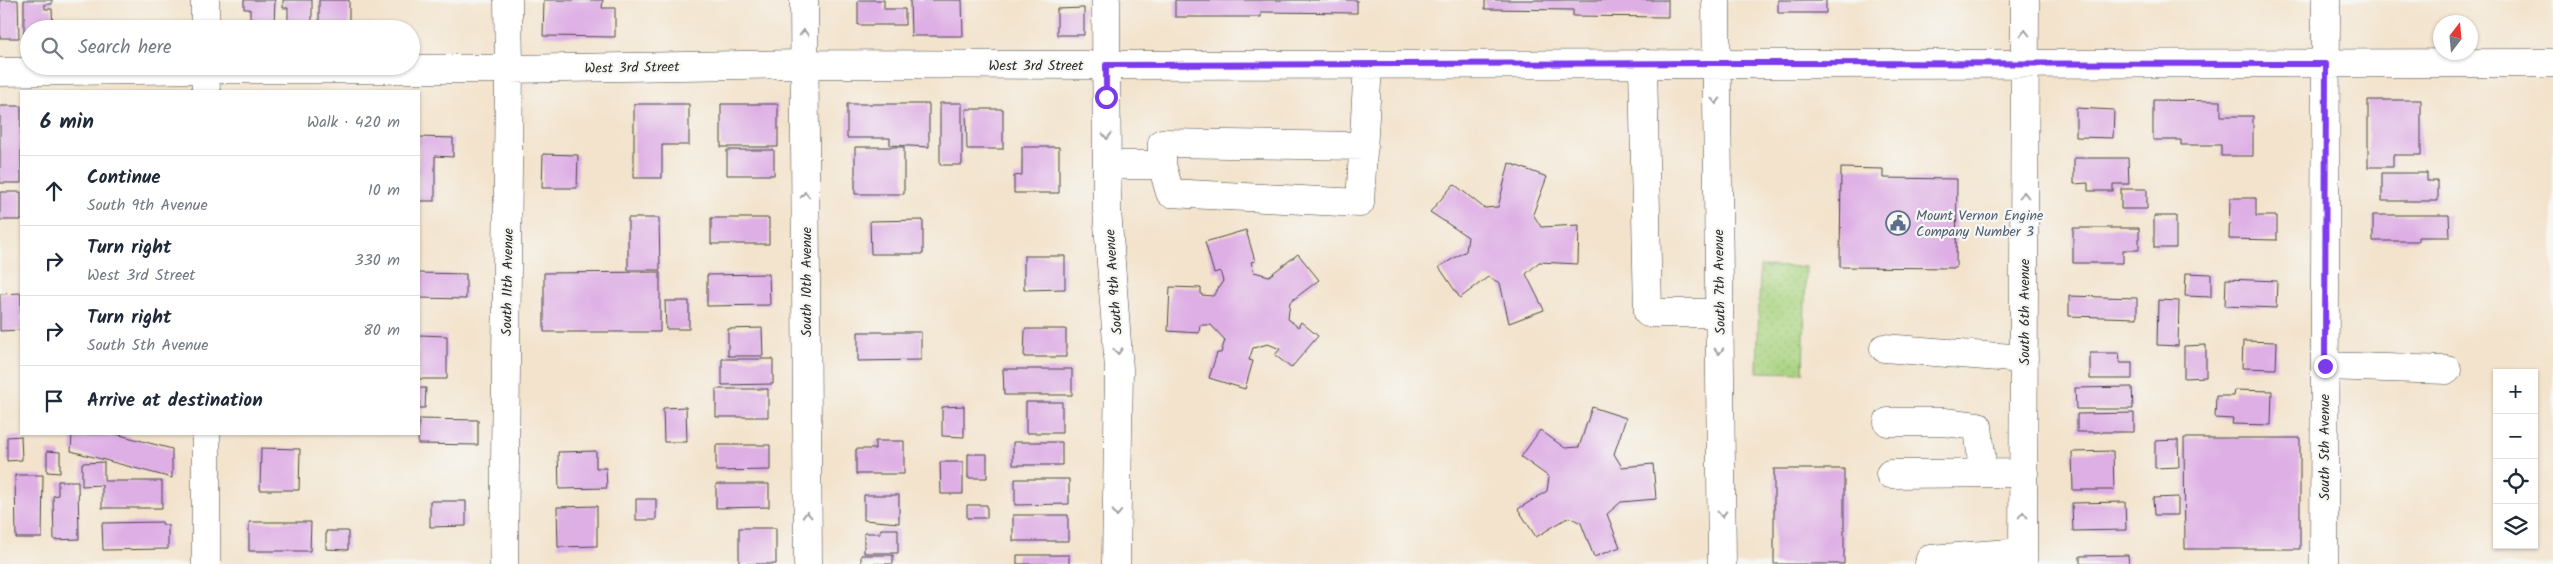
<!DOCTYPE html>
<html lang="en">
<head>
<meta charset="utf-8">
<style>
	body { margin:0; font-family:Kalam,sans-serif; background:#f2f2f3; color:#1f2937 }
	.controls { position:absolute; right:15px; bottom:15px; display:grid; overflow:hidden; border-radius:0px; box-shadow:0 1px 4px #0004 }
	.controls button { width:45px; height:45px; display:grid; place-items:center; padding:0; border:0; border-bottom:1px solid #e0e1e3; background:#fff; color:#1f2937; font:25px sans-serif }
	.compass { position:absolute; left:2433px; top:15px; width:45px; height:45px; border-radius:50%; background:#fff; box-shadow:0 1px 4px #0004; rotate:16deg }
	.stop { position:absolute; width:15px; height:15px; margin:-11px; border:4px solid #7c3aed; border-radius:50%; background:#fff }
	.stop.end { background:#7c3aed; border-color:#fff; box-shadow:0 1px 5px #0008 }
	.list { margin:0; padding:0; list-style:none }
	h2 { display:flex; justify-content:space-between; align-items:center; height:65px; margin:0; padding:0 20px; font-size:21px }
	h2 small { font-size:16px; font-weight:400; color:#747a83 }
	.list li { display:grid; grid-template-columns:32px 1fr auto; gap:15px; align-items:center; box-sizing:border-box; height:70px; padding:0 20px; border-top:1px solid #e0e1e3 }
	.list b { display:block; font-size:19px; white-space:nowrap }
	.list p { margin:0; font-size:16px; white-space:nowrap; color:#747a83 }
	.list em { font-size:16px; font-style:normal; color:#747a83 }
	.icon { flex:none; width:28px; height:28px; fill:none; stroke:currentColor; stroke-width:2; stroke-linecap:round; stroke-linejoin:round }
	.map { position:relative; flex:none; width:2553px; height:564px; overflow:hidden }
	.search { position:absolute; background:#fff; box-shadow:0 1px 4px #0004; left:20px; top:20px; width:400px; height:55px; display:flex; align-items:center; gap:12px; box-sizing:border-box; padding:0 18px; border-radius:28px; color:#747a83; font-size:19px }
	.panel { position:absolute; background:#fff; box-shadow:0 1px 4px #0004; left:20px; top:90px; width:400px; height:345px; border-radius:0px }
	.map>svg:first-child { display:block }
	.grass { fill:url(#grass-dots); stroke:#6a7f55 }
	.building { fill:#deafe5 }
	.lines { fill:none; stroke-linecap:round; stroke-linejoin:round }
	.minor-casing { stroke:#494743; stroke-width:29 }
	.minor { stroke:#fff; stroke-width:28 }
	.oneway { stroke:#a0a0a0 }
	.route { stroke:#7c3aed; stroke-width:6 }
	.labels { text-anchor:middle; stroke-width:4.5; stroke-linejoin:round; paint-order:stroke }
	.street-label { font-size:14px; fill:#2b2b2b; stroke:#f6f6f2 }
	.service-label { font-size:14px; fill:#4e5e75; stroke:#f6f6f2; text-anchor:start }
</style>
</head>
<body>
<div class="map">
<svg width="2553" height="564" viewBox="0 0 2553 564">
	<defs>
		<pattern id="grass-dots" width="8" height="8" patternUnits="userSpaceOnUse" patternTransform="scale(1.25)"><rect width="8" height="8" fill="#a9d37f"/><path d="M2 2h.1M6 6h.1" fill="none" stroke="#92b56e" stroke-width="1.8" stroke-linecap="round"/></pattern>
	</defs>
	<rect width="100%" height="100%" fill="#f6f6f2"/>
	<filter id="ink" filterUnits="userSpaceOnUse"><feTurbulence type="fractalNoise" baseFrequency=".02" numOctaves="2"/><feDisplacementMap in="SourceGraphic" scale="10" xChannelSelector="R" yChannelSelector="G"/><feConvolveMatrix kernelMatrix="1 2 1 2 8 2 1 2 1" color-interpolation-filters="sRGB"/></filter>
	<filter id="wash" filterUnits="userSpaceOnUse"><feTurbulence type="fractalNoise" baseFrequency=".0096" numOctaves="4" result="noise"/><feDisplacementMap in="SourceGraphic" scale="20" xChannelSelector="R" yChannelSelector="G"/><feGaussianBlur stdDeviation="1.12" result="paint"/><feColorMatrix in="noise" values="0 0 0 0 0 0 0 0 0 0 0 0 0 0 0 0 0 1.4 0 .05"/><feComposite in="paint" operator="in"/></filter>
	<g filter="url(#wash)">
		<rect width="100%" height="100%" fill="#f3e3cc"/>
		<path class="grass" d="M1760,266L1806,267L1803,373L1757,372Z"/>
		<g id="blocks">
			<path class="building" d="M0,0H18L19,38H0Z
				M24,0H52V4H45V9H52L53,29H29V38H24Z
				M244,0H275L274,26L250,25V9H244Z
				M283,0H312V22H288V8H283Z
				M319,0H349V29H319Z
				M544,0H603L602,8H615V37L543,36Z
				M858,0H884V9H905V25H858Z
				M910,0H962L963,36H911Z
				M1175,0H1357V13L1261,12V17H1175Z
				M1485,0H1668V17L1573,16V10L1485,9Z
				M1778,0H1826V13H1778Z
				M1084,8V35H1057V9Z
				M2153,100L2221,101V116H2253V156H2221V145H2181V140H2153Z
				M2368,100H2421V155H2393V167H2368Z
				M940,103H962V165H940Z
				M634,104H689V145H662V178H634Z
				M721,104H778V147H721Z
				M847,104H929V147L890,145V138H847Z
				M0,106H21V183H0Z
				M2076,108L2114,110L2113,138L2076,137Z
				M966,109H1003V149H967Z
				M419,137L453,138V157L435,156V201H419Z
				M855,147H904V194H855Z
				M1022,147H1059V193H1014V176L1022,175Z
				M727,150H774V175H727Z
				M543,154L578,155L577,188H542Z
				M2074,158H2128L2129,184H2113V191H2088V183L2074,184Z
				M1509,163L1547,177L1533,214L1541,227L1579,225L1578,264L1539,262L1526,274L1544,310L1509,323L1500,283L1488,277L1460,298L1439,267L1466,251L1468,237L1430,212L1454,184L1484,208L1498,207Z
				M1841,168L1883,169V178L1957,179L1956,268L1840,267Z
				M2382,173H2427V181H2438V201H2382Z
				M2121,189H2147V209H2121Z
				M0,192H21V220H0Z
				M2230,198H2256V216H2277V240L2229,239Z
				M2373,215H2449L2450,237H2418V241H2373Z
				M2154,216H2176V248H2154Z
				M628,218H659L660,270H628Z
				M711,218H769V244H711Z
				M923,220V254H871L870,221Z
				M2073,228H2139V250H2123V263H2073Z
				M1246,230L1255,261L1251,262L1254,272L1269,276L1298,254L1319,280L1290,302L1288,319L1298,327L1301,322L1318,336L1291,368L1275,355L1280,349L1268,344L1253,348L1249,360L1253,361L1245,389L1209,378L1217,353H1221L1225,340L1211,325H1200L1199,333L1168,331L1170,287L1201,288V295L1213,296L1223,281L1220,271L1214,273L1205,242Z
				M1024,256H1065V289L1024,290Z
				M660,272V332H544V273Z
				M419,273L466,274V299L419,298Z
				M2186,273L2211,274V297L2185,296Z
				M769,274L770,305L707,306V275Z
				M2226,279L2277,281L2276,308L2225,306Z
				M21,293V330L0,331V294Z
				M2069,296L2137,298V318L2069,316Z
				M2158,300L2179,301L2178,346L2157,345Z
				M665,301H689V329H666Z
				M762,328L763,356H728V329Z
				M1025,329H1066V357H1024Z
				M858,332H921V360L858,361Z
				M419,335L447,336V379H419Z
				M2243,341L2277,342L2276,369L2242,368Z
				M2206,345V377L2184,378V346Z
				M2090,353H2119L2120,363H2132V379H2090Z
				M722,359H773V384L722,385Z
				M1003,369H1072V395H1004Z
				M2132,387L2133,409H2076L2075,388Z
				M419,388H426L425,408H419Z
				M716,389H768V417H716Z
				M2234,390L2272,391L2271,425L2232,424L2233,419L2215,418L2216,396H2233Z
				M1026,402H1062V433H1026Z
				M964,406V437L942,436V407Z
				M686,407L687,442H664L663,408Z
				M1592,407L1626,418L1614,454L1622,467L1653,464L1656,499L1621,502L1607,514L1620,547L1594,557L1581,523L1569,517L1536,537L1518,509L1547,491L1549,477L1521,457L1540,430L1565,448L1579,447Z
				M2134,413V432H2077V414Z
				M419,419L478,420V445L418,444Z
				M72,434H116L172,449V478L71,451Z
				M21,436L22,460L7,461V437Z
				M2184,438H2300V549H2185Z
				M2178,440L2179,467L2155,468V441Z
				M875,441H904V474H856V449H875Z
				M1013,442H1062V465H1013Z
				M716,445H770V470L716,471Z
				M261,448L300,449L299,490H260Z
				M47,451L60,452V473L47,472Z
				M596,451V468H606L607,488L559,489L558,452Z
				M2113,451L2114,490H2073L2072,452Z
				M968,454H987V478H968Z
				M104,462V481H162V508H102V485L82,486V463Z
				M940,462H963V494H941Z
				M1774,469H1844V564H1774Z
				M15,475H43L42,538H16Z
				M1015,479H1069V504L1015,505Z
				M58,481H78L79,539L54,540L53,496L58,495Z
				M716,484H769V507L716,508Z
				M864,495H899V523L864,520Z
				M2178,497V515H2154L2153,498Z
				M636,499H656V520H636Z
				M430,501H466V526L430,527Z
				M2125,502L2126,530L2073,531L2072,503Z
				M967,505H987V518H967Z
				M597,506V546L558,547L557,507Z
				M1013,515H1068V541H1013Z
				M162,522L163,525H168V549L103,550L102,523Z
				M249,522H311L310,551H249Z
				M739,528H776V564H739Z
				M881,529H898V553H864V533H880Z
				M326,531H348V550L326,549Z
				M861,555H893V564H861Z
				M1017,555H1069V564H1017Z
				M2128,555L2129,564H2080V556Z"/>
		</g>
	</g>
	<g filter="url(#ink)">
		<use href="#blocks" fill-opacity="0" stroke="#494743" stroke-width="1"/>
		<g class="lines">
			<g class="minor-casing">
				<path id="minor" d="M205,0V29
					M804,0L808,564
					M1106,0L1107,210L1119,369L1116,564
					M1716,0L1722,564
					M1643,63L1648,313H1719
					M205,66L206,91
					M0,72L206,69H509L804,64L1106,65L2553,63
					M1107,165H1162V143L1364,146
					M1162,165L1170,193L1360,203L1368,65
					M1884,348L2024,359
					M2325,366L2447,370
					M1888,422H1944L1978,426L1983,473
					M1890,474L2024,473
					M206,564V434
					M504,564L509,69L508,0
					M1929,564L1930,559L2023,552
					M2023,564L2025,0
					M2324,564L2326,0"/>
			</g>
			<use href="#minor" class="minor"/>
		</g>
		<defs><path id="oneway-chevron" d="M-2-3.5L2.5 0L-2 3.5" fill="none" stroke-width="1.6" stroke-linecap="round" stroke-linejoin="round" transform="scale(1.25)"/></defs>
		<g class="oneway">
			<use href="#oneway-chevron" transform="translate(804 33) rotate(-90)"/>
			<use href="#oneway-chevron" transform="translate(2025 33) rotate(-90)"/>
			<use href="#oneway-chevron" transform="translate(1716 101) rotate(89)"/>
			<use href="#oneway-chevron" transform="translate(1107 136) rotate(89)"/>
			<use href="#oneway-chevron" transform="translate(805 195) rotate(-90)"/>
			<use href="#oneway-chevron" transform="translate(2024 195) rotate(-90)"/>
			<use href="#oneway-chevron" transform="translate(1118 351) rotate(86)"/>
			<use href="#oneway-chevron" transform="translate(1719 351) rotate(89)"/>
			<use href="#oneway-chevron" transform="translate(1117 513) rotate(91)"/>
			<use href="#oneway-chevron" transform="translate(1722 514) rotate(89)"/>
			<use href="#oneway-chevron" transform="translate(807 515) rotate(-91)"/>
			<use href="#oneway-chevron" transform="translate(2023 515) rotate(-90)"/>
		</g>
	</g>
	<g class="lines" filter="url(#ink)">
		<path class="route" d="M1106,97V65L1716,63L2326,64L2325,366"/>
	</g>
	<defs>
		<g id="civic-ring" transform="scale(1.25)"><circle r="9.5" fill="#f6f6f2" stroke="#5c6f8a" stroke-width="1.5"/><path d="M-.6-6.5H3V-4.5H.6V-3L4-1V1h2V6H-6V1h2V-1L-.6-3ZM-1.2 2.5V6h2.4V2.5Z" fill="#5c6f8a"/></g>
	</defs>
	<g fill-rule="evenodd">
		<use href="#civic-ring" x="1898" y="223"/>
	</g>
	<g class="labels">
		<g class="street-label">
			<text x="1036" y="70">West 3rd Street</text>
			<text transform="translate(632 67) rotate(-1)" y="5">West 3rd Street</text>
			<text transform="translate(507 282) rotate(-89)" y="5">South 11th Avenue</text>
			<text transform="translate(806 282) rotate(-90)" y="5">South 10th Avenue</text>
			<text transform="translate(1113 282) rotate(-94)" y="5">South 9th Avenue</text>
			<text transform="translate(1719 282) rotate(-91)" y="5">South 7th Avenue</text>
			<text transform="translate(2024 312) rotate(-90)" y="5">South 6th Avenue</text>
			<text transform="translate(2324 447) rotate(-90)" y="5">South 5th Avenue</text>
		</g>
		<g class="service-label">
			<text x="1916" y="220">Mount Vernon Engine<tspan x="1916" dy="16">Company Number 3</tspan></text>
		</g>
	</g>
</svg>
<div class="controls">
<button>+</button>
<button>−</button>
<button><svg class="icon" aria-label="locate" viewBox="0 0 24 24"><circle cx="12" cy="12" r="6"/><path d="M12 2v4M12 18v4M2 12h4M18 12h4"/></svg></button>
<button><svg class="icon" aria-label="layers" viewBox="0 0 24 24"><path d="M12 4l9 5-9 5-9-5zM3 14l9 5 9-5"/></svg></button>
</div>
<svg class="compass" viewBox="-18 -18 36 36"><path d="M0-13l5 13h-10z" fill="#e53935"/><path d="M0 13l5-13h-10z" fill="#747a83"/></svg>
<div class="stop" style="left:1106px;top:97px"></div>
<div class="stop end" style="left:2325px;top:366px"></div>
<div class="search"><svg class="icon" aria-label="search" viewBox="0 0 24 24"><circle cx="10" cy="10" r="6"/><path d="M15 15l6 6"/></svg>Search here</div>
<section class="panel">
<h2>6 min<small>Walk · 420 m</small></h2>
<ul class="list">
<li><svg class="icon" aria-label="ahead" viewBox="0 0 24 24"><path d="M12 20V5M6 11l6-6 6 6"/></svg><div><b>Continue</b><p>South 9th Avenue</p></div><em>10 m</em></li>
<li><svg class="icon" aria-label="right" viewBox="0 0 24 24"><path d="M7 20v-9h11M14 6l5 5-5 5"/></svg><div><b>Turn right</b><p>West 3rd Street</p></div><em>330 m</em></li>
<li><svg class="icon" aria-label="right" viewBox="0 0 24 24"><path d="M7 20v-9h11M14 6l5 5-5 5"/></svg><div><b>Turn right</b><p>South 5th Avenue</p></div><em>80 m</em></li>
<li><svg class="icon" aria-label="arrive" viewBox="0 0 24 24"><path d="M6 21V4h12l-3 4 3 4H6"/></svg><div><b>Arrive at destination</b></div></li>
</ul>
</section>
</div>
</body>
</html>
